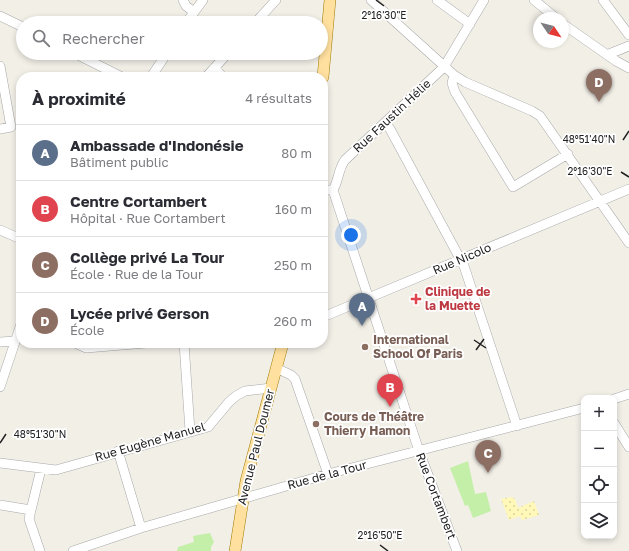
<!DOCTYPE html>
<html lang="fr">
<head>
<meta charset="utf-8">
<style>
	body { margin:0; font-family:"Golos Text",sans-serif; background:#f7f7f7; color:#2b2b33 }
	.controls { position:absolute; right:12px; bottom:12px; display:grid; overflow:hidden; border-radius:8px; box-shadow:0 2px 6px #0003 }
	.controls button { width:36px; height:36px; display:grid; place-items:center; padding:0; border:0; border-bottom:1px solid #e1e1e2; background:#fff; color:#2b2b33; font:20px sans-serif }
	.compass { position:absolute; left:533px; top:12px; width:36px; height:36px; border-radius:50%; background:#fff; box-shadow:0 2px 6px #0003; rotate:125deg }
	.you { position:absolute; left:351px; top:235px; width:14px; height:14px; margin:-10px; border:3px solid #fff; border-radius:50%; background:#1a73e8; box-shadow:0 0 0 6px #1a73e833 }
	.badge { display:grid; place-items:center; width:26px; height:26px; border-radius:50%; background:#d21600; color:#fff; font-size:13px; font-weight:700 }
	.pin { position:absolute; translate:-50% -33px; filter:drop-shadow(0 1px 2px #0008) }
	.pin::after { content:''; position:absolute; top:21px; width:14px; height:12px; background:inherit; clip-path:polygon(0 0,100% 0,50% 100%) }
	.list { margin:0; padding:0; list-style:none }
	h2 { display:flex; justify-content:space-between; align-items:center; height:52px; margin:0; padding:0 16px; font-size:17px }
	h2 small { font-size:13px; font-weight:400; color:#7c7c81 }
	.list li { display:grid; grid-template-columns:26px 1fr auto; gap:12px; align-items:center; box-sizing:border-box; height:56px; padding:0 16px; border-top:1px solid #e1e1e2 }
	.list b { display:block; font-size:15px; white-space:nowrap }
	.list p { margin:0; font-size:13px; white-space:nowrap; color:#7c7c81 }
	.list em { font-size:13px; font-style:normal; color:#7c7c81 }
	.icon { flex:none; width:22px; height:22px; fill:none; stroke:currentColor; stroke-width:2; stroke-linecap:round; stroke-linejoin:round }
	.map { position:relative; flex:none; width:629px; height:551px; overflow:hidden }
	.search { position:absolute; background:#fff; box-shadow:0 2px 6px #0003; left:16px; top:16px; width:312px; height:44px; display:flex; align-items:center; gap:10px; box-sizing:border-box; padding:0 14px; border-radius:22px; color:#7c7c81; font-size:15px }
	.panel { position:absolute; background:#fff; box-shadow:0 2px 6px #0003; left:16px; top:72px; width:312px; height:276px; border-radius:16px }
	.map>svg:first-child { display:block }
	.grass { fill:#c4efa9 }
	.sand { fill:url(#sand-dots) }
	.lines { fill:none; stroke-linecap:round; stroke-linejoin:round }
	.minor-casing { stroke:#a8a8a8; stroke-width:10 }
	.major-casing { stroke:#9e7a00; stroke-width:12 }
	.minor { stroke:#fff; stroke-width:9 }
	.major { stroke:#ffe09f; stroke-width:11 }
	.ticks { fill:none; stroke:#212121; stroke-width:1.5 }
	.health-dot { fill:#e0444e; stroke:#fff; stroke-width:1.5 }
	.education-dot { fill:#8d6e63; stroke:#fff; stroke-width:1.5 }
	.labels { text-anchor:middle; stroke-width:3.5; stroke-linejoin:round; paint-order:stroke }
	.street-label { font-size:12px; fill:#212121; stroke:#fff }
	.health-label { font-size:12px; font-weight:bold; fill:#be3a42; stroke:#fff; text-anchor:start }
	.education-label { font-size:12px; font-weight:bold; fill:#785e54; stroke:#fff; text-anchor:start }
	.ticks-label { font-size:10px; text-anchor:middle; fill:#212121; stroke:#fff; stroke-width:3.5; stroke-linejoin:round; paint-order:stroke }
</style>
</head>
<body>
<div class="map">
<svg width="629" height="551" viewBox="0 0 629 551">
	<defs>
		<pattern id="sand-dots" width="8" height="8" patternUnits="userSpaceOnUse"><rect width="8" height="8" fill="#fff8b8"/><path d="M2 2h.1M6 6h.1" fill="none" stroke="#dad49e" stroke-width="1.8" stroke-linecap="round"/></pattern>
	</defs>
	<rect width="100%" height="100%" fill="#f2efe7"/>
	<path class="grass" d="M468,461L475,494L486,492L491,511L473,518L468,505L465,506L450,468Z
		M210,533L214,542L211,547V551H177L178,547L194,542L193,536Z"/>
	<path class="sand" d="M512,497L515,499L518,508L534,501L539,515L522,520L520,516L509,520L501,499Z"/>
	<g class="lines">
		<g class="minor-casing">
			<path id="minor" d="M183,0L186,6L194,12
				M371,0L454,75L465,82L532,111L540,116L629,243
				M437,0L470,24
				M534,0L556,18
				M603,0L629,35
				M0,16L23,27
				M186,23L203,0
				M255,23L276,0
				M563,24L616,61L629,68
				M74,53L122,77
				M609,54L629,46
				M0,66L11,127L0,129
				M214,68L223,77
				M454,75L452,83L455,92L513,187L568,154
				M151,77L167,53
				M206,77L228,53
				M385,123L390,129L464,266L517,426
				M323,190H333C339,180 338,169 345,160L444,67L484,0
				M333,190L419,451L457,551
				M0,230L21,239
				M323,317L629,189
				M0,342L15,341
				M75,343L86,348L146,343
				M184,343L190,431
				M276,368L291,375L295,379L328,474
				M0,387L21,324
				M614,399L629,394
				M614,423L629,447
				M118,451L141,528
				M0,463L56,470L208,427L229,402L236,396L245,391L271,388
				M0,505L31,510L29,519L40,551
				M31,510L41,469
				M73,551L141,528L328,474L584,408"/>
		</g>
		<g class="major-casing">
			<path id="major" d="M323,77L330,0
				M235,551L246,481L283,343"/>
		</g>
		<use href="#minor" class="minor"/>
		<use href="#major" class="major"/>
	</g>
	<path class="ticks" d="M376,0L384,6M623,140L629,131M621,172L629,177M474,340L486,348M476,350L484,339M0,443L6,434M380,545L388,551"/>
	<path class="health-dot" d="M414 293h4v4h4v4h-4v4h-4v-4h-4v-4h4z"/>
	<g class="education-dot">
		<circle cx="365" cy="347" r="4"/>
		<circle cx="316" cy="424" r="4"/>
	</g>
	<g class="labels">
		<g class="street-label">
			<text transform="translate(392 116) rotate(-43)" y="4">Rue Faustin Hélie</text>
			<text transform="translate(462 259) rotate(-23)" y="4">Rue Nicolo</text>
			<text transform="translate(150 442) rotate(-16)" y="4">Rue Eugène Manuel</text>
			<text transform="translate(256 447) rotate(-76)" y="4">Avenue Paul Doumer</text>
			<text transform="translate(327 475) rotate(-15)" y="4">Rue de la Tour</text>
			<text transform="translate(436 496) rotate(69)" y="4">Rue Cortambert</text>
		</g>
		<g class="health-label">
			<text x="425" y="296">Clinique de<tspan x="425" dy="14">la Muette</tspan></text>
		</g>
		<g class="education-label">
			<text x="373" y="344">International<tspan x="373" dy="14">School Of Paris</tspan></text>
			<text x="324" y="421">Cours de Théâtre<tspan x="324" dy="14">Thierry Hamon</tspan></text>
		</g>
	</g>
	<g class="ticks-label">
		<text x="384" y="19">2°16'30"E</text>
		<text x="589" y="143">48°51'40"N</text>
		<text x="590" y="175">2°16'30"E</text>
		<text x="40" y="438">48°51'30"N</text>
		<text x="380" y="539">2°16'50"E</text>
	</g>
</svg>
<div class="controls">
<button>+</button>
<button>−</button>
<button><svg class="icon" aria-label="locate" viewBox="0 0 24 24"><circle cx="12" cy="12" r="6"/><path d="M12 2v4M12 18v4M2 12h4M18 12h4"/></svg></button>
<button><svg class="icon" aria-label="layers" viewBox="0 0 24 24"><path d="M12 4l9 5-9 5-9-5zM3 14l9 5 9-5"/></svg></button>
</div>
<svg class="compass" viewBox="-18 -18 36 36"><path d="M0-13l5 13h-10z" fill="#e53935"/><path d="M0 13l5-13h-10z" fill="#7c7c81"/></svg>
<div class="you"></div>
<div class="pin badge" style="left:362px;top:326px;background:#5c6f8a">A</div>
<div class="pin badge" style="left:390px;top:407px;background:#e0444e">B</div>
<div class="pin badge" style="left:488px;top:473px;background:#8d6e63">C</div>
<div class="pin badge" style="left:599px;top:102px;background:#8d6e63">D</div>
<div class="search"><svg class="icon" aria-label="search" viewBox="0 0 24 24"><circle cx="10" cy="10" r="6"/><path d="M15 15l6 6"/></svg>Rechercher</div>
<section class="panel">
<h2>À proximité<small>4 résultats</small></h2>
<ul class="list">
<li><span class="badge" style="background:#5c6f8a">A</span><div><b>Ambassade d'Indonésie</b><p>Bâtiment public</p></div><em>80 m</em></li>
<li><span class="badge" style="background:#e0444e">B</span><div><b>Centre Cortambert</b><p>Hôpital · Rue Cortambert</p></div><em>160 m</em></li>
<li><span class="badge" style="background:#8d6e63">C</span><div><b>Collège privé La Tour</b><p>École · Rue de la Tour</p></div><em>250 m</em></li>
<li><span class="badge" style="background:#8d6e63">D</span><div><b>Lycée privé Gerson</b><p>École</p></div><em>260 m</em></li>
</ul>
</section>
</div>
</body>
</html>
